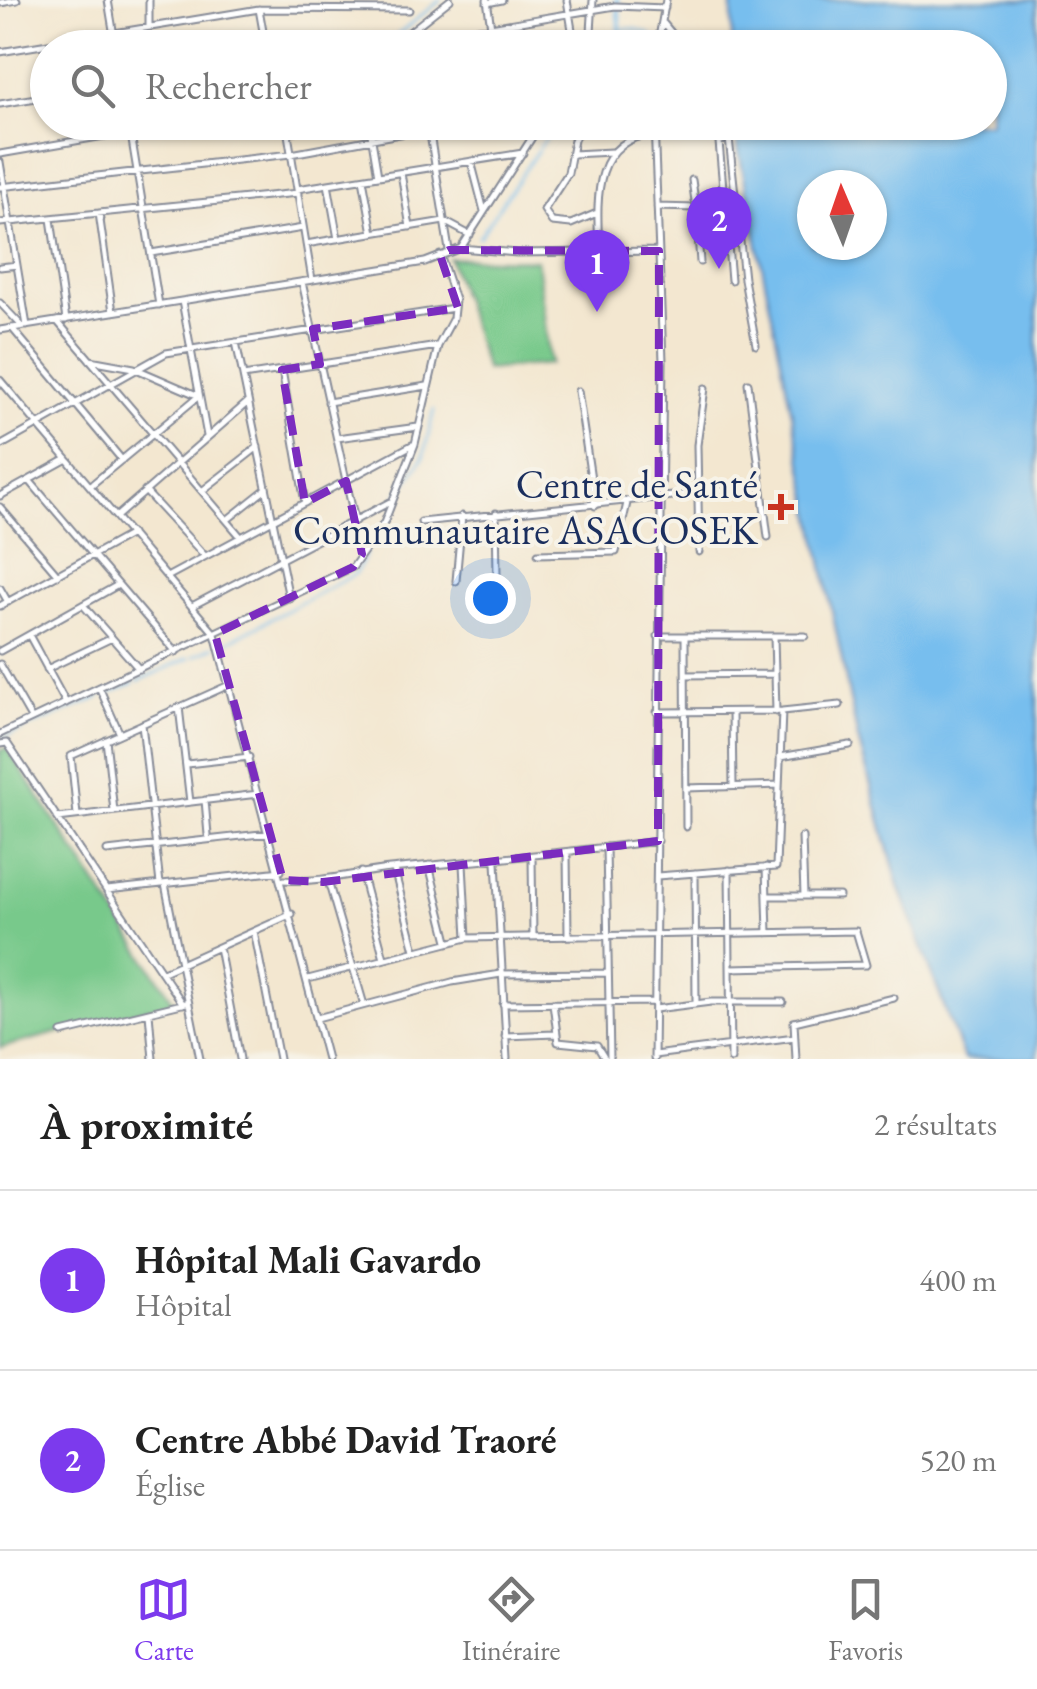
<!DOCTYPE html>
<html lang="fr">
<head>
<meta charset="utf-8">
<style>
	body { margin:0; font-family:"EB Garamond",serif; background:#f2f2f2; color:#222 }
	.compass { position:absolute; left:797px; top:170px; width:90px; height:90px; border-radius:50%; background:#fff; box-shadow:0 2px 8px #0004; rotate:358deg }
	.you { position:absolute; left:490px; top:598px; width:35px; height:35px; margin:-25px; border:8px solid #fff; border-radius:50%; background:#1a73e8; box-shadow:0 0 0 15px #1a73e833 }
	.badge { display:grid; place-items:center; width:65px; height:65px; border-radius:50%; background:#7c3aed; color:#fff; font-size:32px; font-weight:700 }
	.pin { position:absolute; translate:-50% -82px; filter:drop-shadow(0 2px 5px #0008) }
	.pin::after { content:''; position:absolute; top:52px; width:35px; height:30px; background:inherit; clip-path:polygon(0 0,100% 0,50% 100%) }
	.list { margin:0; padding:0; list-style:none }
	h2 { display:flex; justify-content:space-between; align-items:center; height:130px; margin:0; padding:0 40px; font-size:42px }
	h2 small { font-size:32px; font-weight:400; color:#767676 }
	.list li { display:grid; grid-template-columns:65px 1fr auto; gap:30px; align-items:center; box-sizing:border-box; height:180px; padding:0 40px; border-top:2px solid #e0e0e0 }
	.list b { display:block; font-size:38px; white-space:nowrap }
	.list p { margin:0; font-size:32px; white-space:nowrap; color:#767676 }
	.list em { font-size:32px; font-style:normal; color:#767676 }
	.icon { flex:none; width:55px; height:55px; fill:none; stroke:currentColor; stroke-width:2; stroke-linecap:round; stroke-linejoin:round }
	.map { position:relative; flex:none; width:1037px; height:1059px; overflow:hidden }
	.search { position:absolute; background:#fff; box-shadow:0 2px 8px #0004; left:30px; right:30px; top:30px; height:110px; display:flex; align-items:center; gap:25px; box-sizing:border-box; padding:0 35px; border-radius:55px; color:#767676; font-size:38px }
	.sheet { height:490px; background:#fff }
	nav { display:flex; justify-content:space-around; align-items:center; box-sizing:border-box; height:140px; border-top:2px solid #e0e0e0; background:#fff; font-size:28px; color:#767676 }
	nav a { display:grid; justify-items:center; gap:5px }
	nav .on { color:#7c3aed }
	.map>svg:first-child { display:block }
	.green { fill:#78c98b; stroke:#4a7c74; stroke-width:2.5 }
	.water { fill:#77beee; stroke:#4976a6; stroke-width:2.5; fill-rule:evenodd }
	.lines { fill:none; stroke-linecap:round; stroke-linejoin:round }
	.stream { stroke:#77beee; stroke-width:2.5 }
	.canal { stroke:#77beee; stroke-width:5 }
	.minor-casing { stroke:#878b97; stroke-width:9 }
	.minor { stroke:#fff; stroke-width:5 }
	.marked { fill:none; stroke:#7b2cbf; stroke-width:8; stroke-dasharray:20 12; stroke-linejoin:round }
	.poi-dot { fill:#c8321e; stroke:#f7f3e8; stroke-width:4 }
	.labels { text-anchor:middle; stroke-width:8; stroke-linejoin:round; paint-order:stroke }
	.poi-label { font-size:40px; fill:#1b2f5e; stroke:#f7f3e8; text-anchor:end }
</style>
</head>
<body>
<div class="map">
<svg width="1037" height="1059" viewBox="0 0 1037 1059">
	<rect width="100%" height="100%" fill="#f7f3e8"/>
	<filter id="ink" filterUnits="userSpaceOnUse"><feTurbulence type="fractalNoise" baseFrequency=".01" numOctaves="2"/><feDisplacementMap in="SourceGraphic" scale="20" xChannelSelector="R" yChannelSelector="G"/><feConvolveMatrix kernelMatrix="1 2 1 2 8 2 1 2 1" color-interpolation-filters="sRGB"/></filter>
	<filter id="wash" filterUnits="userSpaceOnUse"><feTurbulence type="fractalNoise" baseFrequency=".0048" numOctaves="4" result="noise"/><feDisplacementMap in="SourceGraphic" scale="40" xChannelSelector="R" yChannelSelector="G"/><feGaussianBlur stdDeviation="2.25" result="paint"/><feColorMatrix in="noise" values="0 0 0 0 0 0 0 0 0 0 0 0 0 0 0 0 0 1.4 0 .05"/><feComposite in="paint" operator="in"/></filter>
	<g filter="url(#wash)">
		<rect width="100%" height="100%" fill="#f3e7d0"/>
		<path class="green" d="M449,258L537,260L550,364L486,370Z
			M7,748L174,1002L0,1048V750Z"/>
		<path class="water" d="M732,0H1037V1059H964L899,886L858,739L733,123L990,122V48L732,47ZM812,185H872V245H812Z"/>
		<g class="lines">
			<path class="stream" d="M661,43L668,48
				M380,48L441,0
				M606,48C613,25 634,25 652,36
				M479,237L557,122
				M398,494L423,458L434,410
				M222,645L355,574L366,554
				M194,656L215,646
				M138,681L189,658
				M106,695L133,683
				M0,739L100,697"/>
			<path class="canal" d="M617,0L620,29"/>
		</g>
	</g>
	<g filter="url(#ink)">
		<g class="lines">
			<g class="minor-casing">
				<path id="minor" d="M108,0L116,48
					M487,0L494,48
					M567,0L575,48
					M0,3L17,0
					M487,3L502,0
					M259,9L266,48
					M664,24L684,48
					M149,27V0
					M412,30L415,48
					M413,40L615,6L665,8
					M334,48L386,38
					M389,48L450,0
					M590,48L593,0
					M657,48L666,0
					M0,52L259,9L409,10
					M0,104L48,96
					M129,122L159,305
					M286,122L312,280
					M369,122L378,176
					M428,122L449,250
					M583,122L574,140L568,173L544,210L552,222L571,224L597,213
					M288,132L343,122
					M0,154L185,122
					M572,154L612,152
					M471,161L484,211
					M0,162L27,326
					M401,173L410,227
					M363,179L373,233
					M692,180L696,208L726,206
					M328,184L338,239
					M0,187L291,154L465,122
					M297,189L523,153
					M657,207L696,208L700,262
					M99,213L113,312
					M51,219L66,320
					M0,223L298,193
					M306,244L444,221L470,235
					M461,248L542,122
					M599,251C597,201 591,139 654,134
					M151,253L303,228
					M0,267L17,265
					M731,280L719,142L729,138L744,279L756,345
					M302,282L355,521
					M182,301L207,436
					M0,303L22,326
					M57,321L241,537
					M12,328L122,460
					M0,330L425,262L461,248L517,253L658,251
					M236,342L289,598
					M282,370L305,503
					M243,376L438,346
					M0,380L215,634L327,1059
					M748,383L768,537
					M578,391L595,506
					M328,402L427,386
					M337,438L418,427
					M0,446L166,353L454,308
					M29,480L176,652
					M90,486L199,396L134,368L90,360
					M145,491L204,555
					M202,491L258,447
					M0,496L67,459
					M0,507L58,575
					M496,513L497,575
					M116,517L248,402
					M227,520L266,489
					M421,522L760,487
					M699,552L697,445L705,388
					M538,554L616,552L627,503
					M167,577L412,445
					M456,581L462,516
					M0,588L8,602
					M83,605L139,669
					M0,606L131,534
					M192,606L390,502
					M29,635L66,703
					M658,636H805
					M685,636L686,827
					M774,636L776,712
					M0,651L118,585
					M0,664L31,718
					M47,669L112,638
					M685,675L775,674
					M99,687L120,734
					M179,707L190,802
					M657,712L782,711L840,705
					M732,712L733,786
					M142,724L160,884
					M0,734L353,567L384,523L415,444L438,346L453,318L455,300L440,255
					M106,740L114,811
					M0,744L7,743L183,1004
					M780,757L850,745
					M187,764L249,757
					M686,788L779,785
					M205,800L208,835
					M77,815L71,756L229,685
					M58,818L258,794
					M802,837L804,896
					M606,847L610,1059
					M107,851L270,833
					M567,852L568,936
					M532,857L533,937
					M496,862L507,1059
					M463,864L467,938
					M429,865L448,941
					M766,867L768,933
					M394,869L415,950
					M729,870L731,1059
					M361,872L384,958
					M695,873L696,1004
					M657,876L776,867L782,711
					M284,880C322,883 353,873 390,869C479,861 568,852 658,841
					M328,881L364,1005
					M165,884L200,1059
					M107,890L281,871
					M767,896H839
					M254,931L279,1059
					M219,947L240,1059
					M163,972L292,914
					M308,979L467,938L856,931L866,965L730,968
					M553,1003L558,1042L597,1046L605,1059
					M503,1004L655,1002
					M655,1009L711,1002H783
					M149,1013L153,1059
					M317,1018L452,982L501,974L608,973
					M62,1033L186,1003
					M505,1036L555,1034
					M654,1055L795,1037
					M654,1059L663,361L654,122
					M796,1059L794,1022L894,998"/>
			</g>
			<use href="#minor" class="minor"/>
		</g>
	</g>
	<path class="marked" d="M449,250L659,251L658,841L323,882L283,880L215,634L353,567L362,554L346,481L305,503L282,370L320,364L313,329L458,308L440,255Z"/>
	<path class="poi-dot" d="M776 492h10v10h10v10h-10v10h-10v-10h-10v-10h10z"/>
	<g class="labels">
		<g class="poi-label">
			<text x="758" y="498">Centre de Santé<tspan x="758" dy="46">Communautaire ASACOSEK</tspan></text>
		</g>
	</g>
</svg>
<svg class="compass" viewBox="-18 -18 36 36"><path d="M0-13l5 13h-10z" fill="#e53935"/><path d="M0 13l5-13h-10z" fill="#767676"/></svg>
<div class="you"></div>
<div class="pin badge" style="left:597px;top:312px">1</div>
<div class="pin badge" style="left:719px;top:269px">2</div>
<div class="search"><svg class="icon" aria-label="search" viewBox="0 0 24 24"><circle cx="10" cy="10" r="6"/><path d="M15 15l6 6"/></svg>Rechercher</div>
</div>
<section class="sheet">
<h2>À proximité<small>2 résultats</small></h2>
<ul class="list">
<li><span class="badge">1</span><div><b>Hôpital Mali Gavardo</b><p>Hôpital</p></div><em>400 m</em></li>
<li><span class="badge">2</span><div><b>Centre Abbé David Traoré</b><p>Église</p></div><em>520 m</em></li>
</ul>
</section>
<nav>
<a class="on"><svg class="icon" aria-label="map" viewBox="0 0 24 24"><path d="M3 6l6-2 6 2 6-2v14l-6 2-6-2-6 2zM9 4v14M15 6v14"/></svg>Carte</a>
<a><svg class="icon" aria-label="directions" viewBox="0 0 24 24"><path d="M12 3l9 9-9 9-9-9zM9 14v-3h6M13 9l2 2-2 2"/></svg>Itinéraire</a>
<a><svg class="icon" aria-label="saved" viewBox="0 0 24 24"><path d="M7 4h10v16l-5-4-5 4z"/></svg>Favoris</a>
</nav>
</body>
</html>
